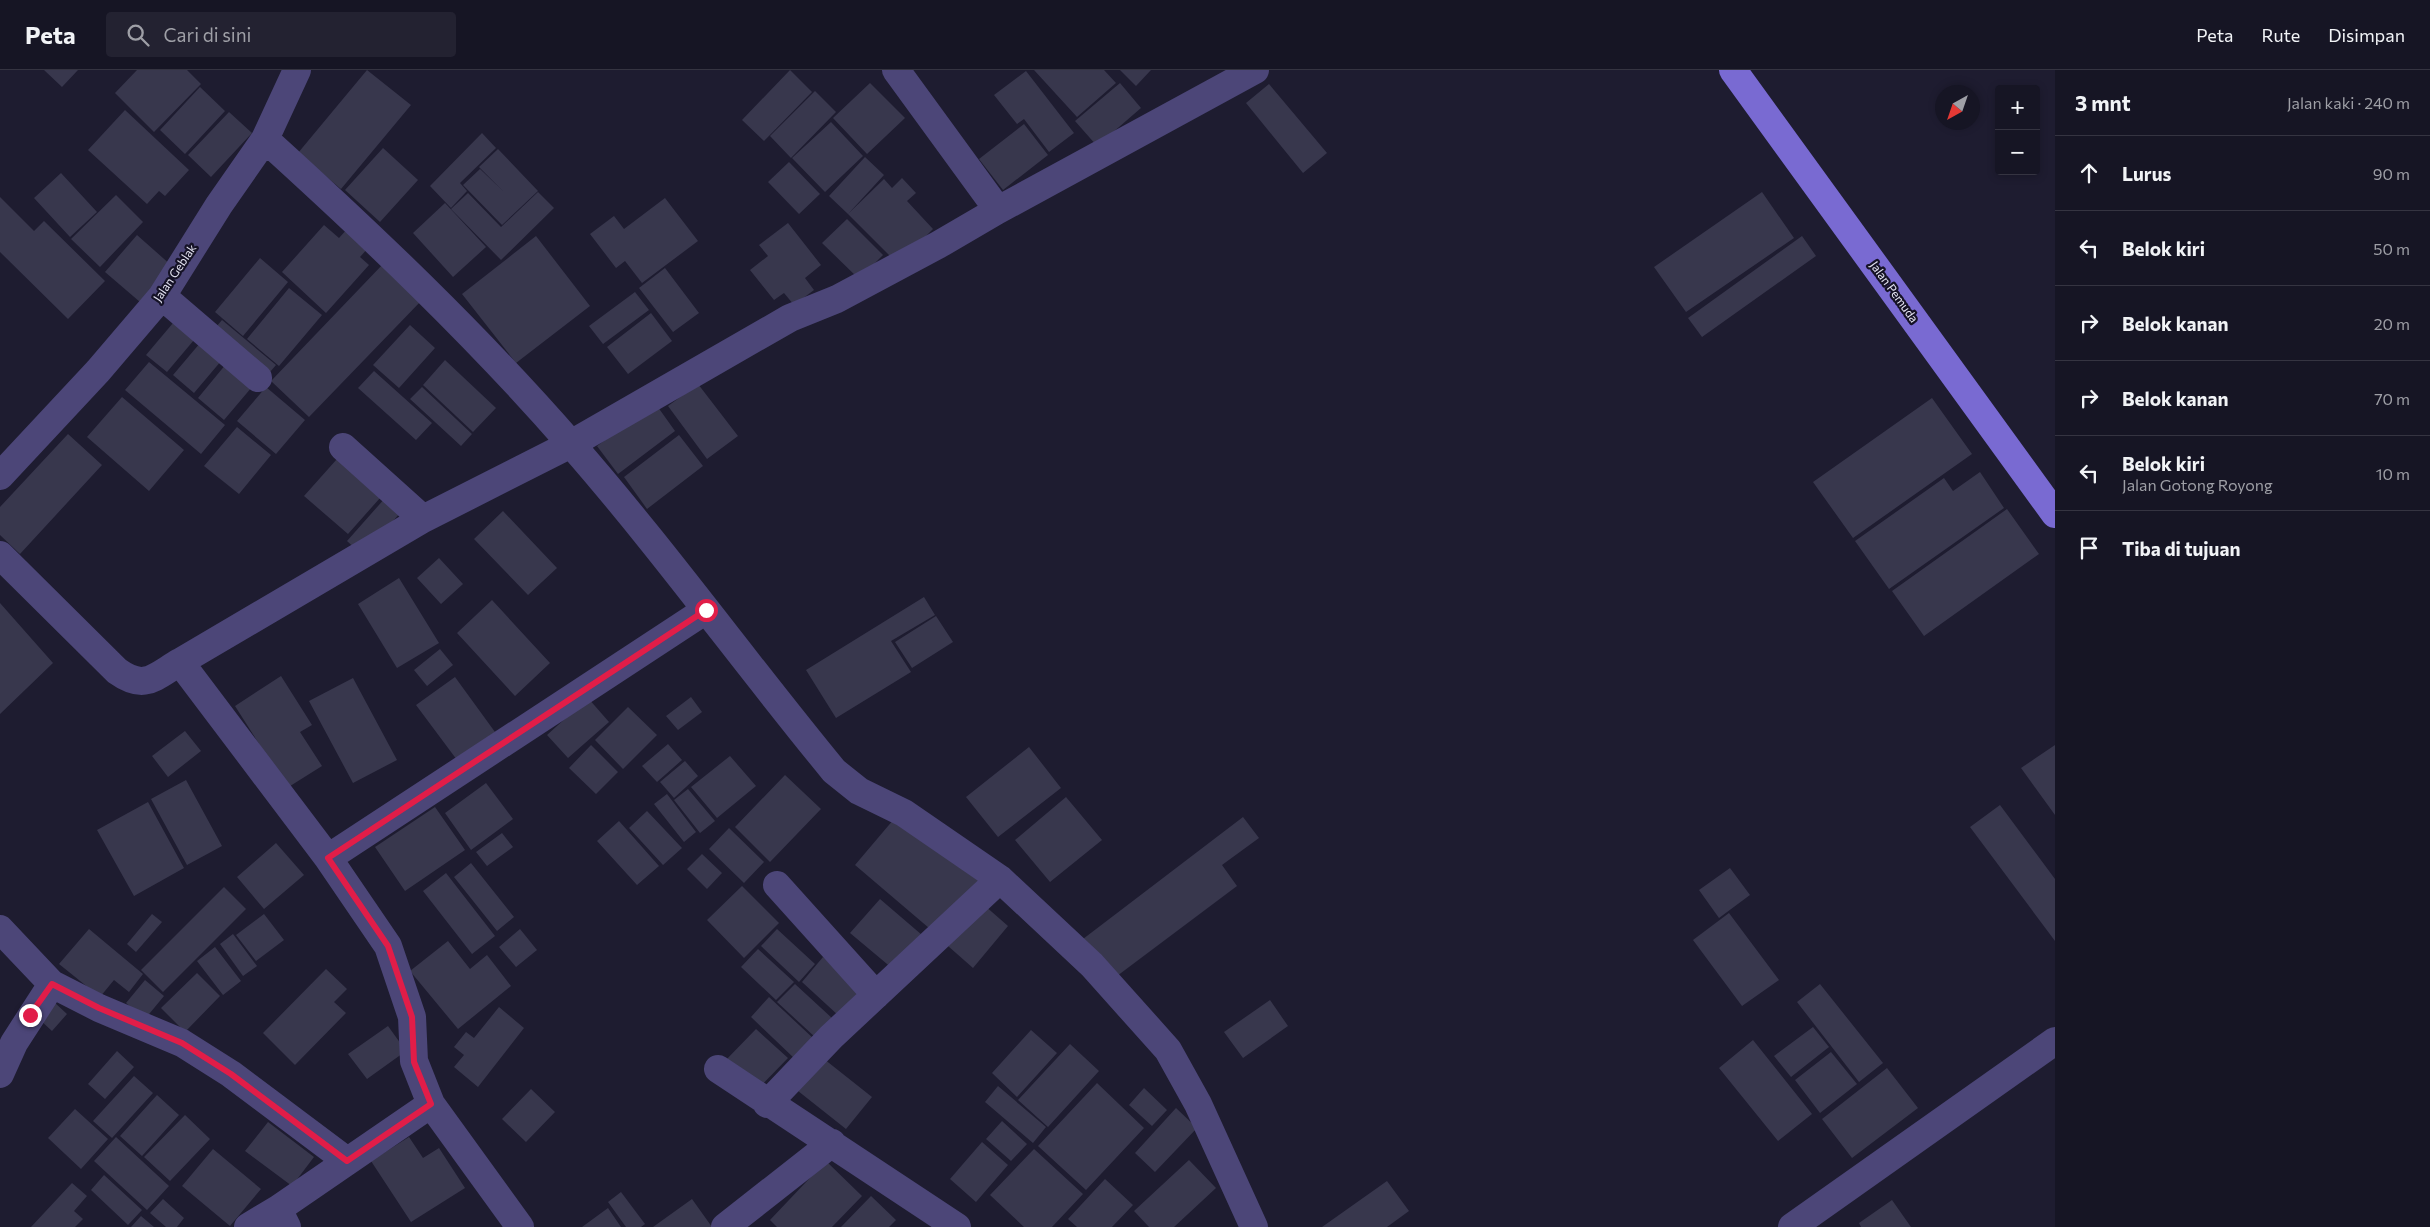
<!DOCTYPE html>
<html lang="id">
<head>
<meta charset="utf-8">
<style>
	body { margin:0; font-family:Commissioner,sans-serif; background:#232231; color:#f1f3f6 }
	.controls { position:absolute; right:15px; top:15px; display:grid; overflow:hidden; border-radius:5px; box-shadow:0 2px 8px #0003 }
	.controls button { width:45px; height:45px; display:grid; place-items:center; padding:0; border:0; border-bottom:1px solid #353441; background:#161524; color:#f1f3f6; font:25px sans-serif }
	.compass { position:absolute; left:1935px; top:15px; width:45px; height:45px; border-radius:50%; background:#161524; box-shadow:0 2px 8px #0003; rotate:220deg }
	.stop { position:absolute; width:15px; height:15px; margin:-11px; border:4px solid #e11d48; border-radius:50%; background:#fff }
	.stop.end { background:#e11d48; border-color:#fff; box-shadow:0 1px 5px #0008 }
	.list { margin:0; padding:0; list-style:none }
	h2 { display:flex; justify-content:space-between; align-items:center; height:65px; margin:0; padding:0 20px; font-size:21px }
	h2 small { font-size:16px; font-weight:400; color:#9e9fa6 }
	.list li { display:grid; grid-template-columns:32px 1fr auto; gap:15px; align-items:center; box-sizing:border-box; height:75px; padding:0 20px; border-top:1px solid #353441 }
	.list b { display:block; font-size:19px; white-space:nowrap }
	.list p { margin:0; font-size:16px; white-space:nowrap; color:#9e9fa6 }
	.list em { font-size:16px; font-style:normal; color:#9e9fa6 }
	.icon { flex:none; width:28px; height:28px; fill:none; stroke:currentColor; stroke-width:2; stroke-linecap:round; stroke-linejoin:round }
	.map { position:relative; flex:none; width:2055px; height:1157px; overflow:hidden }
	header { display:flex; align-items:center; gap:30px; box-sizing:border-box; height:70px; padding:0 25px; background:#161524; border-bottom:1px solid #353441 }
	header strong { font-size:24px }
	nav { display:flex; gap:28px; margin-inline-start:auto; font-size:18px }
	.search { width:350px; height:45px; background:#232231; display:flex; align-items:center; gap:12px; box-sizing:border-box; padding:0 18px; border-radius:5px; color:#9e9fa6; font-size:19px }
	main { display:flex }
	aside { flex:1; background:#161524 }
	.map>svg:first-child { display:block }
	.building { fill:#38374d }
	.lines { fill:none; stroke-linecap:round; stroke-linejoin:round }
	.minor { stroke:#4c4678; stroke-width:28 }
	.primary { stroke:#796ad2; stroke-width:28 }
	.route { stroke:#e11d48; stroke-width:6 }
	.labels { text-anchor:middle; stroke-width:4.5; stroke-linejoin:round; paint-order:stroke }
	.street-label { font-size:12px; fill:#e6e6f4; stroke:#151226 }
</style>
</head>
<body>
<header>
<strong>Peta</strong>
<div class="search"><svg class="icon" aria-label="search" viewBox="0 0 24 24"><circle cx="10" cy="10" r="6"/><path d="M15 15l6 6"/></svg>Cari di sini</div>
<nav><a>Peta</a><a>Rute</a><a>Disimpan</a></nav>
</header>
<main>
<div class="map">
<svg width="2055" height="1157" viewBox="0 0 2055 1157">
	<rect width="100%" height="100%" fill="#1e1c30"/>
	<path class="building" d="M44,0H78L62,17Z
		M137,0H187L201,14L154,62L115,23Z
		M367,0L411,35L341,119L298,83Z
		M790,0L812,22L764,71L742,50Z
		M1034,0H1104L1116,13L1077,47Z
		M1120,0H1151L1136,16Z
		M1026,1L1074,63L1049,82L1024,49L1017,54L994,25Z
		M870,13L905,48L867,84L833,48Z
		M1120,13L1141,38L1097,76L1075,51Z
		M1269,14L1327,83L1303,103L1246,33Z
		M200,17L225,41L185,84L160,60Z
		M815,21L836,42L791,88L770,66Z
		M125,40L189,100L165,126L159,121L147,134L88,80Z
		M229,42L252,63L211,107L188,85Z
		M831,52L863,86L825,122L792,88Z
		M1024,54L1048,85L1003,120L979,89Z
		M482,63L496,78L460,113L467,121L451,138L430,116Z
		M383,78L418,110L380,152L345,120Z
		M498,79L538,121L502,155L463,115L480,99L503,121L479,97Z
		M865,87L884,105L848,144L829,126Z
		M789,92L820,124L799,144L768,112Z
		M61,103L97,142L70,167L34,128Z
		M902,108L916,123L907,131L933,159L898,194L848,144L884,109L892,118Z
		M538,122L554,138L501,190L451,139L468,123L501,157Z
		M1762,122L1794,168L1686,242L1654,197Z
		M116,125L143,152L100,197L71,169Z
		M0,127L34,161L44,151L105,211L68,249L0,182Z
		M665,128L698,171L642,213L625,191L616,198L590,164L614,146L624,159Z
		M445,133L486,177L453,207L413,163Z
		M847,149L883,185L859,209L822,173Z
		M788,153L821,195L805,208L814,220L794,235L784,223L774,230L750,200L768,186L759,175Z
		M324,155L339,168L348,158L369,177L360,187L369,195L326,243L282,202Z
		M137,165L172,196L140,232L105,202Z
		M536,166L590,236L516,293L462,224Z
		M1802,166L1816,186L1702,267L1688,248Z
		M260,188L288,212L243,266L215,242Z
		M384,193L422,230L309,347L271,311Z
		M665,198L699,243L673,262L639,218Z
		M289,218L322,245L279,296L247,269Z
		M635,222L649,240L603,274L589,256Z
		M651,243L672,271L628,304L607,277Z
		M222,250L276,295L264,309L210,264Z
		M173,253L194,270L167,302L146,285Z
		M410,255L435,278L399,318L373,295Z
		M206,266L227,284L194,323L173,305Z
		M231,288L257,311L224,350L198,328Z
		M445,290L496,338L473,362L423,315Z
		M149,292L225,355L201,384L125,320Z
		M374,301L432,353L416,370L358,318Z
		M698,314L738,366L707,389L668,336Z
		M266,317L305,350L276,384L237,351Z
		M422,317L472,364L461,376L410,329Z
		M122,327L184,380L149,421L87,367Z
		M1932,328L1972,384L1853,468L1813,412Z
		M655,333L675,361L618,404L597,376Z
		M237,357L271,385L239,424L204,396Z
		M68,364L102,395L20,484L0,465V437Z
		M679,365L703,396L647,439L624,407Z
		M337,389L380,428L348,464L304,426Z
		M1980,402L2004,438L1889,519L1855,471L1944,408L1953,421Z
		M386,427L402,441L362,485L347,471Z
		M2007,439L2039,484L1924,566L1892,521Z
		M503,441L557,498L528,525L474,469Z
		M439,488L463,514L441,534L417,508Z
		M399,508L439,573L397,598L358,534Z
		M924,527L935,545L891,571L911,602L836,648L806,600Z
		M492,530L550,593L515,626L457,563Z
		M0,533L53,593L0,644Z
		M936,546L953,572L912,598L895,572Z
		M440,579L453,595L427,616L414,600Z
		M281,606L312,655L300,662L322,696L287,718L235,636Z
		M455,607L495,662L457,690L416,635Z
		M353,608L397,690L353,713L309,631Z
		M691,627L702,642L678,660L666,646Z
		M588,628L609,652L568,688L547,665Z
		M628,637L657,665L623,699L595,670Z
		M185,661L201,681L168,707L152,686Z
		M668,674L682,690L657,712L642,696Z
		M591,675L618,702L596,724L569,698Z
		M2055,675V745L2021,698Z
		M1029,677L1061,718L998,767L966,727Z
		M730,686L756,716L717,748L691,717Z
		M685,691L698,706L674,728L660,712Z
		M785,705L821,739L770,792L735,757Z
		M186,710L222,776L187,795L151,729Z
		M486,713L513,749L471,780L445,743Z
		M688,719L715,751L700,763L674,730Z
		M667,724L696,762L684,772L654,734Z
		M1066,727L1102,770L1050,812L1015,770Z
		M148,732L184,798L134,826L97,760Z
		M2000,735L2055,809V871L1970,757Z
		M435,737L465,780L405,821L375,777Z
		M647,741L682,778L663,795L629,758Z
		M1243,747L1259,768L1222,795L1237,816L1113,909L1083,869Z
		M894,749L984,807L936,864L855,795Z
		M619,751L659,796L637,815L597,771Z
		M729,758L764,792L744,813L709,779Z
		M502,763L513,777L487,796L476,782Z
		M276,773L304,805L264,839L237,807Z
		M702,784L722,803L707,819L687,799Z
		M471,793L514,847L497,861L454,807Z
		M1730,798L1750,825L1719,848L1699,820Z
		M446,803L495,866L472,884L423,821Z
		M742,816L779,853L744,888L707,850Z
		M224,817L246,839L163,922L141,900Z
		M880,829L922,865L893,899L850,863Z
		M984,835L1008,856L973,898L948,876Z
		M1729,843L1779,910L1742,936L1693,870Z
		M152,844L162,852L136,882L127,874Z
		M264,844L284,870L256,891L236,865Z
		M89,859L143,904L129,922L114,910L100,927L59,894Z
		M520,859L537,880L516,897L499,877Z
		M777,859L815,894L799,912L761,876Z
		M233,864L257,896L243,906L220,874Z
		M448,871L470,899L487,885L511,916L458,959L410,901Z
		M215,877L241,911L223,925L197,891Z
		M758,879L794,912L776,930L741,897Z
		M823,887L861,921L839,946L802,912Z
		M326,899L347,919L334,932L346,943L295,995L263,963Z
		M197,903L220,926L185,962L161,938Z
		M145,910L164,926L145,949L126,933Z
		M795,914L833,949L815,967L777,932Z
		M1820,914L1883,993L1859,1012L1797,932Z
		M769,927L814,969L795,989L751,947Z
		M1270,930L1288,956L1243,988L1224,962Z
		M54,932L67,944L52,961L39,949Z
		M499,937L524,958L478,1017L454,997L464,985L454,977L466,962L474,968Z
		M388,956L406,981L367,1009L348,984Z
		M1813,957L1829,977L1791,1007L1774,986Z
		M756,959L788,988L754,1023L723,993Z
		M1031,960L1057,983L1017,1027L992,1003Z
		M1753,970L1812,1044L1778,1071L1719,998Z
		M1070,974L1099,1001L1048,1057L1018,1030Z
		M117,981L134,997L105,1029L88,1014Z
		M1831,982L1857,1014L1820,1043L1795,1010Z
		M819,985L872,1027L846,1059L793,1017Z
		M1887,998L1918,1038L1852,1088L1822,1049Z
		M134,1006L153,1023L112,1068L93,1051Z
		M1097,1013L1144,1058L1086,1120L1038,1076Z
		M998,1016L1046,1057L1033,1073L985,1032Z
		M1144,1018L1167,1040L1152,1056L1129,1035Z
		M531,1019L555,1042L526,1072L502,1049Z
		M157,1025L179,1045L142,1086L120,1066Z
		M1176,1038L1197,1058L1155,1102L1135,1083Z
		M75,1039L108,1069L81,1099L48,1068Z
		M185,1045L210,1069L170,1111L144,1087Z
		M1002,1051L1027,1074L1011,1091L986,1069Z
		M268,1052L314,1087L292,1116L245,1081Z
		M116,1067L169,1116L147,1140L94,1091Z
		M409,1067L423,1088L439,1078L465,1118L411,1152L371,1091Z
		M982,1072L1008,1095L976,1132L950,1109Z
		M213,1079L261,1119L230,1156L182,1116Z
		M1034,1079L1083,1124L1052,1157H1024L990,1125Z
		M1189,1090L1216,1118L1174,1157H1149L1134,1141Z
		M826,1091L862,1126L832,1157H777L770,1150Z
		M104,1105L142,1140L128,1155L91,1120Z
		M1105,1109L1133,1135L1112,1157H1077L1068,1149Z
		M1387,1111L1409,1141L1387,1157H1322Z
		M72,1113L87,1126L74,1141L83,1149L75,1157H31Z
		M621,1122L645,1154L641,1157H626L608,1132Z
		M871,1126L896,1150L889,1157H841Z
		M163,1129L184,1148L177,1157H166L150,1143Z
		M692,1129L712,1157H653Z
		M1892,1130L1911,1157H1861L1859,1153Z
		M608,1138L621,1157H582Z
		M141,1146L154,1157H131Z"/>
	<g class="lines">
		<path class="minor" d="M896,0L998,140
			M265,69C372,166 476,265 571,374C663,479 745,593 834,701L859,721L904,743L1000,809L1092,895L1168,980L1198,1034L1254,1157
			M162,226L258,308
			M343,377L423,449
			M0,406L98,301L162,226L219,135L265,69L297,0
			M0,485L117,601C145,621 154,607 180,592L328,788L388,876L412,947L414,991L431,1034L520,1157
			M180,592L423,449L571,374L790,248L837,229L938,175L998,140L1255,0
			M328,788L706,540
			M777,815L876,925
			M0,859L52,914L99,938L182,973L231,1004L347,1091
			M718,999L957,1157
			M0,1004L14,973L52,914
			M767,1034L831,967L1000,809
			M248,1157L278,1139
			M287,1157L278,1139L431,1034
			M725,1157L832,1073
			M1792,1157L2055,971"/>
		<path class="primary" d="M1733,0L2055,444"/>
	</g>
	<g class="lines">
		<path class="route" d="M30,945L52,914L99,938L182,973L231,1004L347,1091L431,1034L414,992L412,947L388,876L328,788L706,540"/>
	</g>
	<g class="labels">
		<g class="street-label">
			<text transform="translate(175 203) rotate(-56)" y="4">Jalan Geblak</text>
			<text transform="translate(1894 222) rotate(54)" y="4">Jalan Pemuda</text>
		</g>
	</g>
</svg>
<div class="controls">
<button>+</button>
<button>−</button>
</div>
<svg class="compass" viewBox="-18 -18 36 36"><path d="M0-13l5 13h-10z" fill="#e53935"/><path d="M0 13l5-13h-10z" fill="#9e9fa6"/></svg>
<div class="stop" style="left:706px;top:540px"></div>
<div class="stop end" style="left:30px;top:945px"></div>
</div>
<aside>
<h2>3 mnt<small>Jalan kaki · 240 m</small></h2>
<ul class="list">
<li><svg class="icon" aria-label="ahead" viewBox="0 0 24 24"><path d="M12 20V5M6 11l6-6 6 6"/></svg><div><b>Lurus</b></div><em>90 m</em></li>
<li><svg class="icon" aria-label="left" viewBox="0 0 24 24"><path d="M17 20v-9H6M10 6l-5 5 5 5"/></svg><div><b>Belok kiri</b></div><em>50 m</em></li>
<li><svg class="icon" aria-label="right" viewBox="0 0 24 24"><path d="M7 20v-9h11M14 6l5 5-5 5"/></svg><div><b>Belok kanan</b></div><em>20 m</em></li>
<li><svg class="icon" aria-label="right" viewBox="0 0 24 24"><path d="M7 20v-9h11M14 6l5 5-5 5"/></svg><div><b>Belok kanan</b></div><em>70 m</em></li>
<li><svg class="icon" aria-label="left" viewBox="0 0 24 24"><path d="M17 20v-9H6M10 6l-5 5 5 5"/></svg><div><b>Belok kiri</b><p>Jalan Gotong Royong</p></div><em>10 m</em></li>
<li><svg class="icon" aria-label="arrive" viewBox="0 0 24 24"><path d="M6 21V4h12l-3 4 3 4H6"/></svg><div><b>Tiba di tujuan</b></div></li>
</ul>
</aside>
</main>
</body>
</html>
